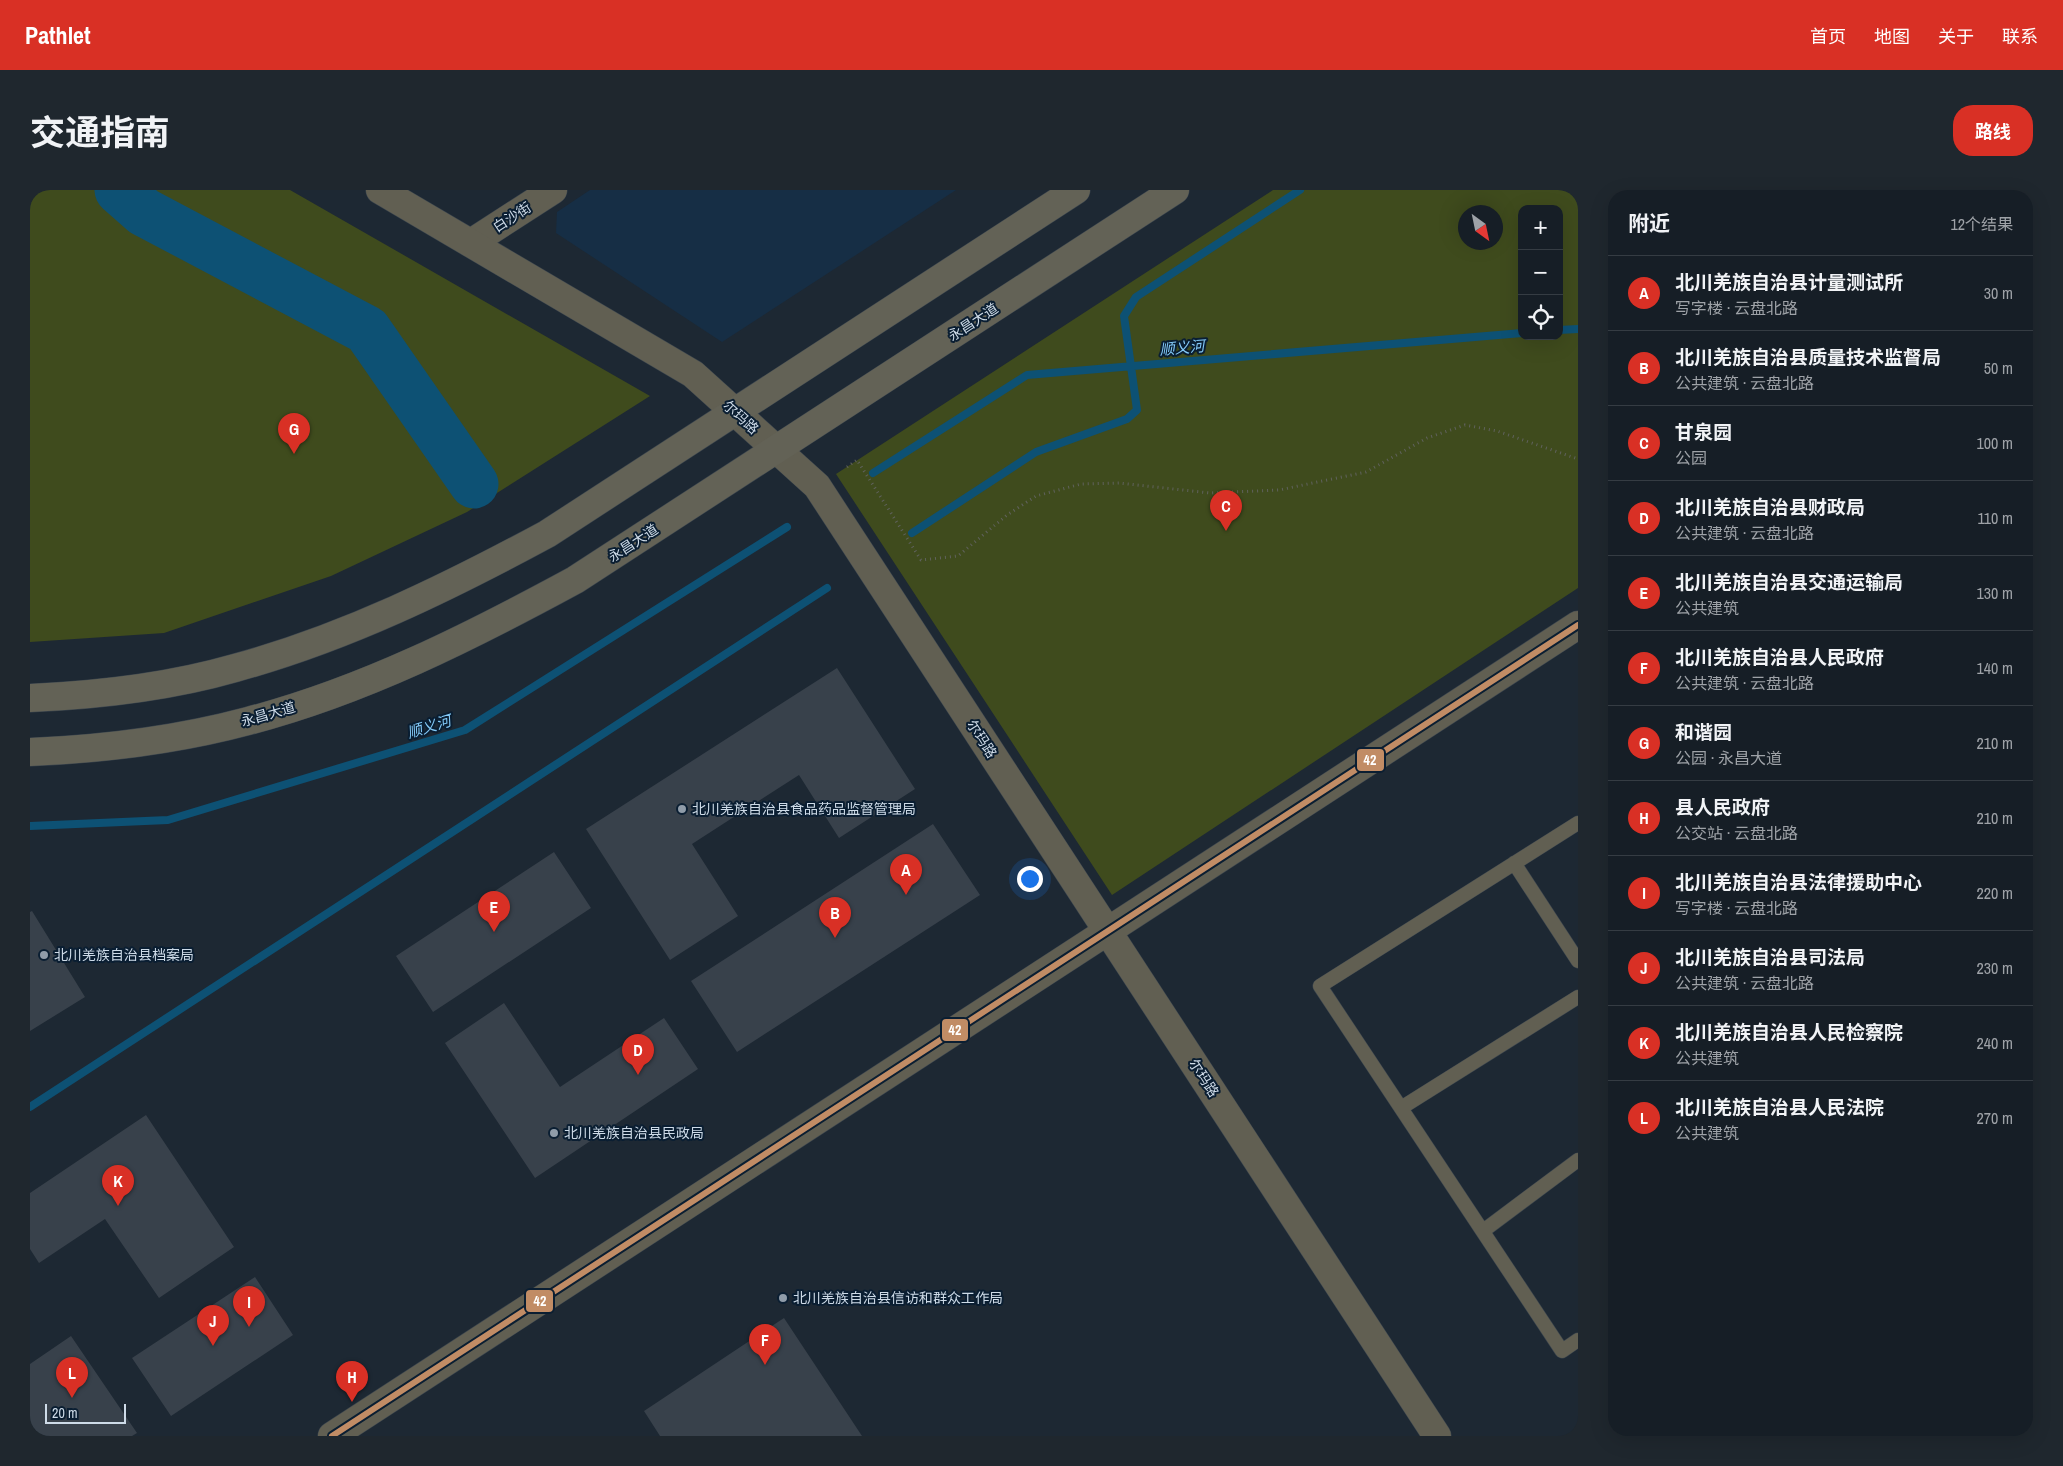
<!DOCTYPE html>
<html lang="zh">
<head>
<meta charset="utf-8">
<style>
	body { margin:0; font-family:"Archivo Narrow","Noto Sans SC",sans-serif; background:#1f272e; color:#f1f3f6 }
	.controls { position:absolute; right:15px; top:15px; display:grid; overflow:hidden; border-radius:10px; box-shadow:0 5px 20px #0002 }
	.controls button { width:45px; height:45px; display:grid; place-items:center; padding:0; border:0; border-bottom:1px solid #353c43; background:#161e26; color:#f1f3f6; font:25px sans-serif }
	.compass { position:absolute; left:1428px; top:15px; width:45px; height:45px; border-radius:50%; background:#161e26; box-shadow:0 5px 20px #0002; rotate:147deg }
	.scale { position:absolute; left:15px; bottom:12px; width:81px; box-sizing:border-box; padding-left:5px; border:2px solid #cedbe8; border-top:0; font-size:14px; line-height:18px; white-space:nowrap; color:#cedbe8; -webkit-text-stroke:4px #0a1e32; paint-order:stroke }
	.you { position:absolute; left:999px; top:688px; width:18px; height:18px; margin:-12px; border:4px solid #fff; border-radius:50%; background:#1a73e8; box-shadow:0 0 0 8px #1a73e833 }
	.badge { display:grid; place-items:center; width:32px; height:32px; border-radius:50%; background:#d93025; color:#fff; font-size:16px; font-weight:700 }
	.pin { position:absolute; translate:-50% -41px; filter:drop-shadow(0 1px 2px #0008) }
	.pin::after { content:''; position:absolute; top:26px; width:18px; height:15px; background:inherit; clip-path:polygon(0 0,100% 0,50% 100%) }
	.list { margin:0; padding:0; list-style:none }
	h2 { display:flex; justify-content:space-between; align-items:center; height:65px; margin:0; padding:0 20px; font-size:21px }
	h2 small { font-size:16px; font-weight:400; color:#9ea2a7 }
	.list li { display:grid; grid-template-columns:32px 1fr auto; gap:15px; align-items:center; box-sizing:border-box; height:75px; padding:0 20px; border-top:1px solid #353c43 }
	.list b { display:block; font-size:19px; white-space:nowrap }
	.list p { margin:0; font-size:16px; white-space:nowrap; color:#9ea2a7 }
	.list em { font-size:16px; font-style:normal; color:#9ea2a7 }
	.icon { flex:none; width:28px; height:28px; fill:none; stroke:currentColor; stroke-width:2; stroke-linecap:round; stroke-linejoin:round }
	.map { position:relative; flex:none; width:1548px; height:1246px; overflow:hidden; border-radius:20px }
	header { display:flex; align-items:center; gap:30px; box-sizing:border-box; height:70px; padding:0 25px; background:#d93025; color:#fff }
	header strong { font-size:24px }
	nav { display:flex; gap:28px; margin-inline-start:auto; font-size:18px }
	.intro { display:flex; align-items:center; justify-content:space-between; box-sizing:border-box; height:120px; padding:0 30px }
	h1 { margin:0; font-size:35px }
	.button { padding:12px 22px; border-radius:20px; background:#d93025; color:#fff; font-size:18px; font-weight:700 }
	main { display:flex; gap:30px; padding:0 30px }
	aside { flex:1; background:#161e26; border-radius:20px; box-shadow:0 5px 20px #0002 }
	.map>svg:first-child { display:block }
	.built { fill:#162e45 }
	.green { fill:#3f4b1d; fill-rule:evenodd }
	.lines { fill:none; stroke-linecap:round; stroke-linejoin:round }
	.stream { stroke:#0d5174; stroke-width:8 }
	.river { stroke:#0d5174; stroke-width:49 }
	.building { fill:#38414b }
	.service-casing { stroke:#3b454e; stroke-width:15 }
	.minor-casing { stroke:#3b454e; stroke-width:29 }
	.tertiary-casing { stroke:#3b454e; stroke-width:29 }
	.secondary-casing { stroke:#3b454e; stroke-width:29 }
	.path { stroke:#60625d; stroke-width:3; stroke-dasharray:1 4; stroke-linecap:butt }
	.service { stroke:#615f52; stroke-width:14 }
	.minor { stroke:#615f52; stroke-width:28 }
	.tertiary { stroke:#615f52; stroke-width:28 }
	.secondary { stroke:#636256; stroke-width:28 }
	.bus-1-casing { stroke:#0a1e32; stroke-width:10 }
	.bus-1 { stroke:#c18c65; stroke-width:6 }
	.poi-dot { fill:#909ca9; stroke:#0a1e32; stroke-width:2 }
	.labels { text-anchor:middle; stroke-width:4; stroke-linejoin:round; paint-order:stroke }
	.street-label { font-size:14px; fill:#cedbe8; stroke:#0a1e32 }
	.poi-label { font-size:14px; fill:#cedbe8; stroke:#0a1e32; text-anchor:start }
	.water-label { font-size:15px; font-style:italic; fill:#83c9f7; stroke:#0a1e32 }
	.line-badge { stroke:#0a1e32; stroke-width:2 }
	.badge-label { font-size:14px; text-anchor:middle; font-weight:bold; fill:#fff }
</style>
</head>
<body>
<header>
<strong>Pathlet</strong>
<nav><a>首页</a><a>地图</a><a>关于</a><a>联系</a></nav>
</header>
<div class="intro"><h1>交通指南</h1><a class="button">路线</a></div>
<main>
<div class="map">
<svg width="1548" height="1246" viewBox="0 0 1548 1246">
	<rect width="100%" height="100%" fill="#1d2833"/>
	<path class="built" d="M560,0H926L692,152L526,43L527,22Z"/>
	<path class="green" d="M0,0H260L620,206L437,322L301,386L134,443L0,452Z
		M1243,0H1548V398L1082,705L806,284ZM1492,19H1529V146H1492ZM1436,22H1466V52H1436Z"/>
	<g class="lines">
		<path class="stream" d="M1529,140L1548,139
			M843,283L997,185L1492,143
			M882,343L1006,262L1097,229L1107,220L1094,126L1106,107L1270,0
			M0,636L138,630L435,540L757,337
			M0,917L797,398"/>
		<path class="river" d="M89,0L114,22L337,140L444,294"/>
	</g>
	<path class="building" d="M807,478L885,599L809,648L769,585L662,654L708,726L640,770L556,639Z
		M903,634L950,705L707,862L661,791Z
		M524,662L561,718L403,822L366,766Z
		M2,721L55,807L0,841V722Z
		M474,813L530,897L634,828L668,879L505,988L415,853Z
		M116,925L204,1057L129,1108L75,1029L9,1073L0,1059V1003Z
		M225,1087L263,1145L141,1226L102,1168Z
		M754,1128L832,1246H630L614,1221Z
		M41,1146L107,1243L102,1246H0V1174Z"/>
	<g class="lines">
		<g class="service-casing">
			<path id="service" d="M1548,633L1290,796L1532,1161L1548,1150
				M1484,673L1548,771
				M1371,918L1548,807
				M1453,1041L1548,970"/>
		</g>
		<g class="minor-casing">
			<path id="minor" d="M441,53L523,0"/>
		</g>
		<g class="tertiary-casing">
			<path id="tertiary" d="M350,0L663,184L787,296L1407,1246
				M302,1246L1548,435"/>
		</g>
		<g class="secondary-casing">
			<path id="secondary" d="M0,508C69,505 139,497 205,478C315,448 417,398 517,344L1046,0
				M0,562C73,559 147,550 218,531C333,501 440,447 545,390L1145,0"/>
		</g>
		<path class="path" d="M817,277L827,270L891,370L928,366L977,325L1006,306L1051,294L1089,293L1180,303L1249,300L1336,282L1397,248L1435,235L1467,241L1548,269"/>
		<use href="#service" class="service"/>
		<use href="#minor" class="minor"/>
		<use href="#tertiary" class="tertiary"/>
		<use href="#secondary" class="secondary"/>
		<g class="bus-1-casing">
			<path id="bus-1" d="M302,1246L1548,435"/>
		</g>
		<use href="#bus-1" class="bus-1"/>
	</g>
	<g class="poi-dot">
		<circle cx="652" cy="619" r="5"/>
		<circle cx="14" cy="765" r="5"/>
		<circle cx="524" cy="943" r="5"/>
		<circle cx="753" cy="1108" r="5"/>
	</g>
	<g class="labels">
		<g class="street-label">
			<text transform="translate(482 27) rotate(-33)" y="5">白沙街</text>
			<text transform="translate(943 132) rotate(-33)" y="5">永昌大道</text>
			<text transform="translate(711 227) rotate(42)" y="5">尔玛路</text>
			<text transform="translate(603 353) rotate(-33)" y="5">永昌大道</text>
			<text transform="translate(238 524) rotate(-16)" y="5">永昌大道</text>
			<text transform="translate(952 549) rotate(57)" y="5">尔玛路</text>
			<text transform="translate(1174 888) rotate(57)" y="5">尔玛路</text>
		</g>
		<g class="poi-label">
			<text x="662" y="624">北川羌族自治县食品药品监督管理局</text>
			<text x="24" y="770">北川羌族自治县档案局</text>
			<text x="534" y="948">北川羌族自治县民政局</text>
			<text x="763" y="1113">北川羌族自治县信访和群众工作局</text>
		</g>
		<g class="water-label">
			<text transform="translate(1152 158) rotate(-5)" y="5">顺义河</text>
			<text transform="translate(399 537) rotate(-17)" y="5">顺义河</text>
		</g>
	</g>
	<g class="line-badge">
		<rect x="1326" y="558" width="29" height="24" rx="5" fill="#c18c65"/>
		<rect x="911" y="828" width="28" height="24" rx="5" fill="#c18c65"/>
		<rect x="495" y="1099" width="29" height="24" rx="5" fill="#c18c65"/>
	</g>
	<g class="badge-label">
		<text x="1340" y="575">42</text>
		<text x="925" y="845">42</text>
		<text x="510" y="1116">42</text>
	</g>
</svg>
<div class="controls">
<button>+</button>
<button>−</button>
<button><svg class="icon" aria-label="locate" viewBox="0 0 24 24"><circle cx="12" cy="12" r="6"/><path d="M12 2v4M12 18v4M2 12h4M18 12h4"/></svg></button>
</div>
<svg class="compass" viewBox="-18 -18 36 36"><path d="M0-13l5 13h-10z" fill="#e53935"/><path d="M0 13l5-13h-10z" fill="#9ea2a7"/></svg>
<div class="scale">20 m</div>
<div class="you"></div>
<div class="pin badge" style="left:876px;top:705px">A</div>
<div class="pin badge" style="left:805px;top:748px">B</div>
<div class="pin badge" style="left:1196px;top:341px">C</div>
<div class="pin badge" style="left:608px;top:885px">D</div>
<div class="pin badge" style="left:464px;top:742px">E</div>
<div class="pin badge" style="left:735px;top:1175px">F</div>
<div class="pin badge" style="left:264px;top:264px">G</div>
<div class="pin badge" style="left:322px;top:1212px">H</div>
<div class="pin badge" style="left:219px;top:1137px">I</div>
<div class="pin badge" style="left:183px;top:1156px">J</div>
<div class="pin badge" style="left:88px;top:1016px">K</div>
<div class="pin badge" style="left:42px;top:1208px">L</div>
</div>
<aside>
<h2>附近<small>12个结果</small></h2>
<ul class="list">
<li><span class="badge">A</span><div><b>北川羌族自治县计量测试所</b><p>写字楼 · 云盘北路</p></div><em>30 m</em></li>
<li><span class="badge">B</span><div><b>北川羌族自治县质量技术监督局</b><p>公共建筑 · 云盘北路</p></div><em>50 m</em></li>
<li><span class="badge">C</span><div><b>甘泉园</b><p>公园</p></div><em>100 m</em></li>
<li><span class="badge">D</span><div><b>北川羌族自治县财政局</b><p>公共建筑 · 云盘北路</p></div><em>110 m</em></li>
<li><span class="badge">E</span><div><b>北川羌族自治县交通运输局</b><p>公共建筑</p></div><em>130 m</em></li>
<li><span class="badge">F</span><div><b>北川羌族自治县人民政府</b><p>公共建筑 · 云盘北路</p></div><em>140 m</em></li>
<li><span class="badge">G</span><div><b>和谐园</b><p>公园 · 永昌大道</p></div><em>210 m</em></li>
<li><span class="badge">H</span><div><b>县人民政府</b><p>公交站 · 云盘北路</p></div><em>210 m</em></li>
<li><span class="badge">I</span><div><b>北川羌族自治县法律援助中心</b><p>写字楼 · 云盘北路</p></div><em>220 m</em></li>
<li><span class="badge">J</span><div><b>北川羌族自治县司法局</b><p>公共建筑 · 云盘北路</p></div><em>230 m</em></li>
<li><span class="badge">K</span><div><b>北川羌族自治县人民检察院</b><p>公共建筑</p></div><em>240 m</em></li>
<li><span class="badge">L</span><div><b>北川羌族自治县人民法院</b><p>公共建筑</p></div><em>270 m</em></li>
</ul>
</aside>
</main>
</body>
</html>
